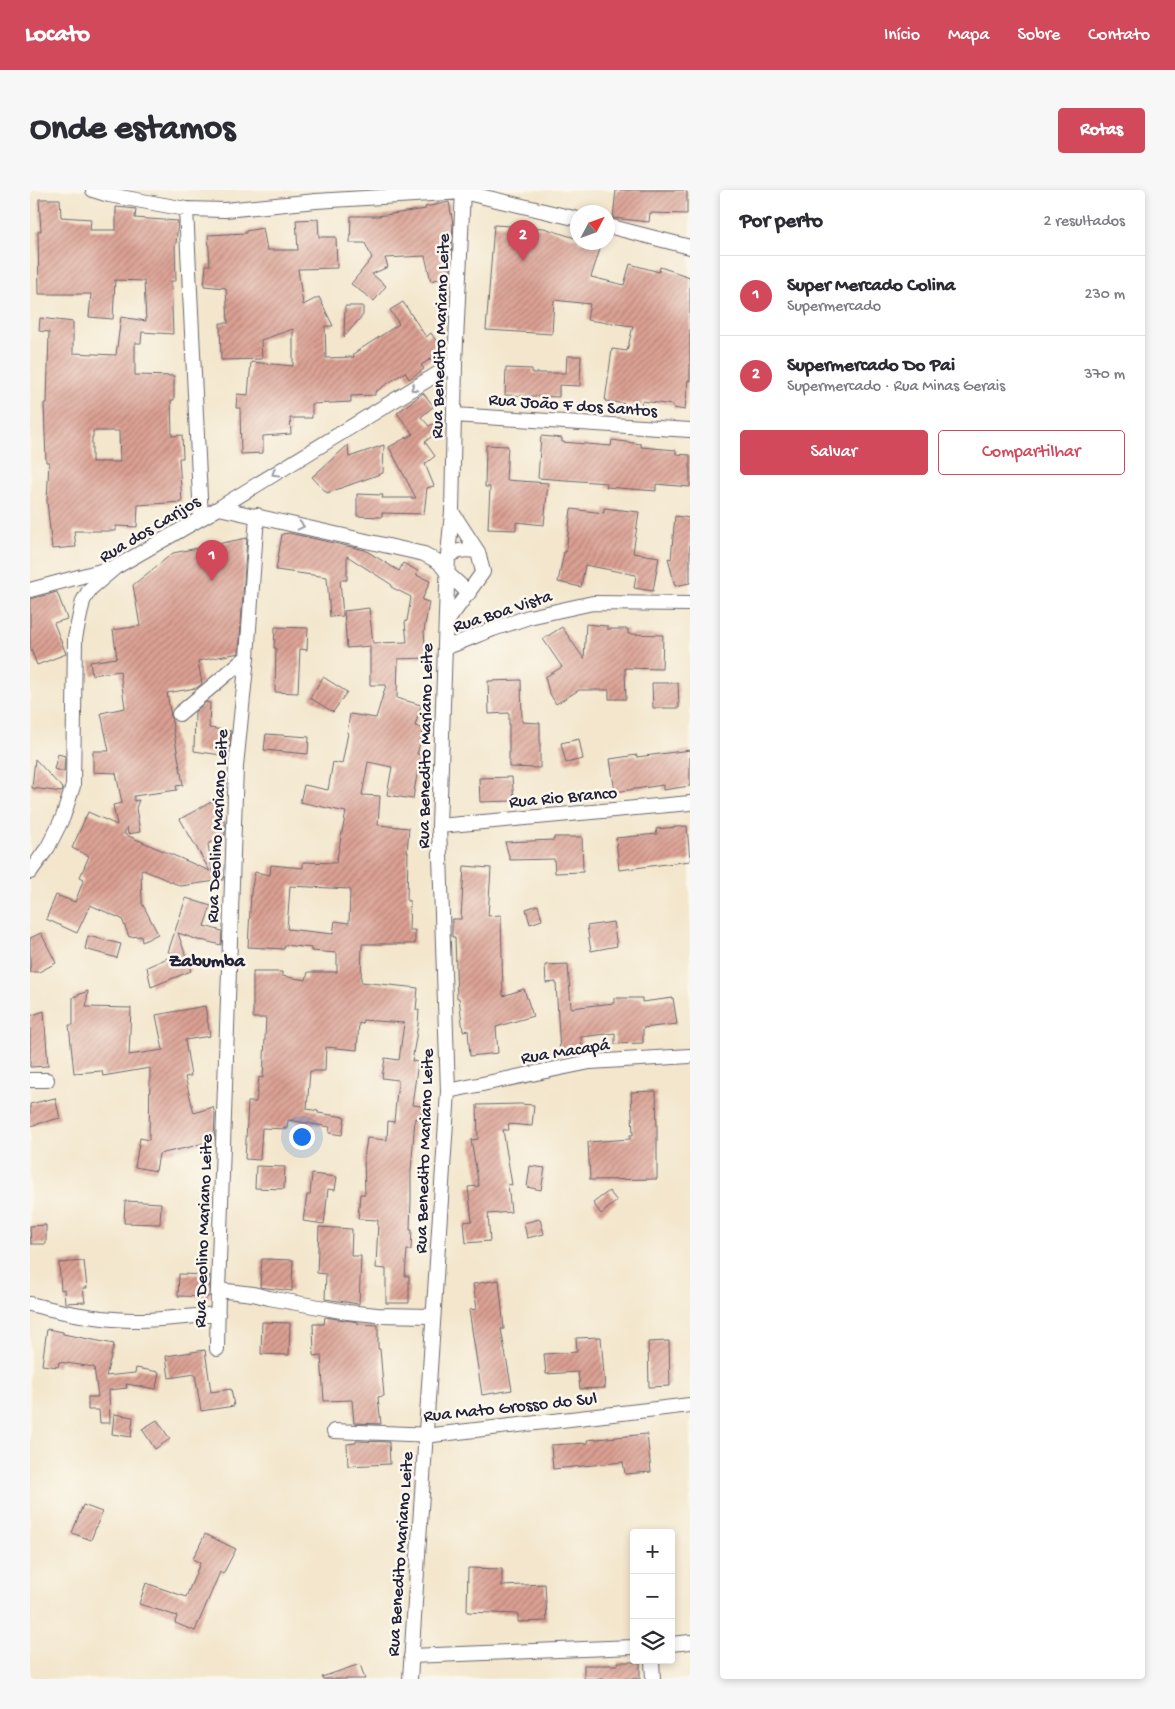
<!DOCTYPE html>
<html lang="pt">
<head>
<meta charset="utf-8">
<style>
	body { margin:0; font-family:"Gochi Hand",sans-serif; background:#f7f7f7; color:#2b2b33 }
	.controls { position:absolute; right:15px; bottom:15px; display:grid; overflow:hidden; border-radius:5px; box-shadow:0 2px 8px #0003 }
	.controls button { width:45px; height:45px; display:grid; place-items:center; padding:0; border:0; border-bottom:1px solid #e1e1e2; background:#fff; color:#2b2b33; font:25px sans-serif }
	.compass { position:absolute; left:540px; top:15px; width:45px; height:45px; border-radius:50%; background:#fff; box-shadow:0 2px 8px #0003; rotate:49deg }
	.you { position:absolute; left:271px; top:946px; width:18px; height:18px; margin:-12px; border:4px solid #fff; border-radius:50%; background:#1a73e8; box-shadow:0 0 0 8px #1a73e833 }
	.badge { display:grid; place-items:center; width:32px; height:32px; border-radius:50%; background:#d1495b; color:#fff; font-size:16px; font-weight:700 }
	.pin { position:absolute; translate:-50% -41px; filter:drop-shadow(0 1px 2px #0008) }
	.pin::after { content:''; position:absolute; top:26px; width:18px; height:15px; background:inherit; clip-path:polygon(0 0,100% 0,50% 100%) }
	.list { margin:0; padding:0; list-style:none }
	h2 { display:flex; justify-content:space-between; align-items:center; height:65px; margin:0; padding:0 20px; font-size:21px }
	h2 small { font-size:16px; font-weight:400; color:#7c7c81 }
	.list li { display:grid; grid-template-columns:32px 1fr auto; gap:15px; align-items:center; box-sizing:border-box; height:80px; padding:0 20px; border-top:1px solid #e1e1e2 }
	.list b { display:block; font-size:19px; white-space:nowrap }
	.list p { margin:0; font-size:16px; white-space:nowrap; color:#7c7c81 }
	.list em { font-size:16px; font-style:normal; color:#7c7c81 }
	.actions { display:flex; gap:10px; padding:15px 20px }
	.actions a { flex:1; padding:11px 0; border:1px solid #d1495b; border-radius:5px; text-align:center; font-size:18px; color:#d1495b }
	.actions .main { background:#d1495b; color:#fff }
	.icon { flex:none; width:28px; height:28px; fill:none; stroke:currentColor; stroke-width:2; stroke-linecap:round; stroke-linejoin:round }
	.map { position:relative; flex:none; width:660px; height:1489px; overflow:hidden; border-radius:5px }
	header { display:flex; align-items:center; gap:30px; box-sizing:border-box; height:70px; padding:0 25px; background:#d1495b; color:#fff }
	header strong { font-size:24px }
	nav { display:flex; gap:28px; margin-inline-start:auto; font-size:18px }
	.intro { display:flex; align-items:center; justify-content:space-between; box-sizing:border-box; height:120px; padding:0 30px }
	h1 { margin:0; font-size:35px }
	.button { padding:12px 22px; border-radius:5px; background:#d1495b; color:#fff; font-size:18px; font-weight:700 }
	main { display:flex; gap:30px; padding:0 30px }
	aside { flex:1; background:#fff; border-radius:5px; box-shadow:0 2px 8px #0003 }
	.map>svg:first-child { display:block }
	.building { fill:url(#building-hatch); fill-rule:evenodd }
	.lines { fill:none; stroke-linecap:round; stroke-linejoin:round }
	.street-casing { stroke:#6b676e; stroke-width:16 }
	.street { stroke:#fff; stroke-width:14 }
	.oneway { stroke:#9c9ca7 }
	.labels { text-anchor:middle; stroke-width:5; stroke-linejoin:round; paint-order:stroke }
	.street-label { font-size:18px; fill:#22223b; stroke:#fbf7ec }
	.neighbourhood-label { font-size:19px; font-weight:bold; fill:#22223b; stroke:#fbf7ec }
</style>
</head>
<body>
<header>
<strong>Locato</strong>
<nav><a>Início</a><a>Mapa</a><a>Sobre</a><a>Contato</a></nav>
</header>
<div class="intro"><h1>Onde estamos</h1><a class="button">Rotas</a></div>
<main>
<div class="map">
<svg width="660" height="1489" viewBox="0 0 660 1489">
	<defs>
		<pattern id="building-hatch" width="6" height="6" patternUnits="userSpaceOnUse" patternTransform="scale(1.25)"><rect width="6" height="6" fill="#dba093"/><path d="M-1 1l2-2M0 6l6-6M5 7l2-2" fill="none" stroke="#b18279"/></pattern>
	</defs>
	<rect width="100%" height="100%" fill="#fbf7ec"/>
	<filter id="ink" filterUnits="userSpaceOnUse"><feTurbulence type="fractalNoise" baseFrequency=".02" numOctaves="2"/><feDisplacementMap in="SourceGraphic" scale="10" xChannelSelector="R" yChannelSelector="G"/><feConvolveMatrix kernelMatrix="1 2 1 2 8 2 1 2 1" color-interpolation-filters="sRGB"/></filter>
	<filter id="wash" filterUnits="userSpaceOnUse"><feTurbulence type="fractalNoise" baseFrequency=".0096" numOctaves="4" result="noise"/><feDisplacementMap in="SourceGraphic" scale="20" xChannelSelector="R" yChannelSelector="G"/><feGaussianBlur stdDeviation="1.12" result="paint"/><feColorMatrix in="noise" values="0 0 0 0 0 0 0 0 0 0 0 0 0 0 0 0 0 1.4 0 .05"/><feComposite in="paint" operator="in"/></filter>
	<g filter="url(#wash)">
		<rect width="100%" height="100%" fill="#f3e6cc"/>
		<g id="blocks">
			<path class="building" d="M586,0H657V24L620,23L619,32L583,28Z
				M9,9H30L31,27L61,29L60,40H86V17L106,19L105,28L148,31L146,54H145L146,91H141L143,144L112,142L111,153H105V185L144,186V210H141L142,246L152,245L153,268H149L152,312L108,315L107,337L86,336V341H44L46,357L22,359L17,311L19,272H16L14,213H17L19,142L9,141L10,128L43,132V163L86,165L91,127L116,131L114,91L85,90L83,129L59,127L61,104H9L8,41H11ZM63,241H89L90,272H62V247H63Z
				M419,12L423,34L421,62H416L421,79L420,86L401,91L395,66L355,68L358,77L342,84L356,96L344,111L321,94L342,68L335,53H320L321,26H348L396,19L395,17Z
				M288,29L289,47H306L307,78L268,79L273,115L289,107L303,136H295L296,168L324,167L323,164L369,134L360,120L373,112L396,147L401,143L413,161L391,175L394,179L379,189L375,182L345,202V205L321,206V212L282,214V228H260L261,244L233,246V263L211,264L210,218H206L207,204L218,205L221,172L263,176V139L231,150L232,169L191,170L190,133H198L196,98L174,96L176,75H180L178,45L216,43V41L233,38L237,60H268L266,30Z
				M464,35L514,38L548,49V52H559L571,56L561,87L594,95L600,74L629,82L630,77L660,87V191L658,190L655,220L643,218V215L612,211L611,216L575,211L582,159L597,161L603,136L557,130L560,114L524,110L522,144L456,140Z
				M315,116H333V125L314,147Z
				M537,166H551L550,196L529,195V207L475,205L476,178L502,179V183H536Z
				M393,203L404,216L391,227L399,236L415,227V235L395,252L405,266L395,274L404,296L397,298L394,324L352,323V327L327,326V304L353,305L352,308H386L359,257L383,244L367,223Z
				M511,246L532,248V252L581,256L582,250L611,254V257L646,260V264L660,265V297L626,294V301L576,297L577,293L508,288Z
				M318,255L319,267L354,255L353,283L297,303L282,287Z
				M456,255L478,256L476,290L518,293L514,335L486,332V340L458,339L460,297H455Z
				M574,318L609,322L603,363L629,367L623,401L604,398L606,385L555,375L551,397L528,392L534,362H536L541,319L574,323Z
				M645,326L660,328V393L645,396L638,368L641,369Z
				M259,343L335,360L369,381L373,373L388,381L386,385L400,391L392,410L399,412L394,441L396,468L368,469L367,508L391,515L385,536L394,539L387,564L396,565L394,579L388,578L383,609L357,605L362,577L338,572L332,605L350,606L348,635L379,638L377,662H378L377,711H380L379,740H385V754H332L331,792L388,798L386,820H389L388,835L382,871L388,872L382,915L392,916L391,929L385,928L381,982V1010L380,1040H382L381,1060H377L375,1086H379V1113H356V1079L346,1078L348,1030L328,1029L330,1004H335L334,969L337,948L357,950L358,931L364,932L368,890L352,888L355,868L369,870L374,833L333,830L332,834L329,833L327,860L296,857L295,881H280L277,919L288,921V923L315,927L312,945L299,943L300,937L258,930L257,939L232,938L230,970L215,969L218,912H226L229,887L233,888L236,828H223V782H252V786L276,790L278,782H307V763L281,761V758L255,755L254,759L218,757L221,702L225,682L240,685L241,675L273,678V672L306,673L316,622L270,612L274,595L298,600L303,572L312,574L318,543H317L320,524L346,528L356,495H340V456L317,458L314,421L339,418L343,453L377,452L375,432L377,431L381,407L361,397L362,395L317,366V390H310L313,426L300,427L297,387L246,380L252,344ZM260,696L320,699L319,733L305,731L303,744L257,739Z
				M217,348L209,463L168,471L172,494L166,498L137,503L153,595L146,596L147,600L104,606V611L109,610L106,618L110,642L98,644L97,637L94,644L180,681L150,629L183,611L195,632V645L178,654L182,682L193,687V690L151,696L111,679L112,713L128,744L112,752L111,746L99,747L92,729L60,715L47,743L16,729L26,705L45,712L54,689L50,687L59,666L42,658L58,622L87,635L83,615L92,613L86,583L63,582V561H79L71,523L95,518L90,481L62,485L60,472L87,468L83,440L110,436L103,395L143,363Z
				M27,402L37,429L24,433L36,464L7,475L0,457V409Z
				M556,434L577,436V439H598V444L633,445L632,479L595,478L596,509H579V500H549L526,514L519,502L515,487L532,477L513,449L532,437L554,469Z
				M245,437L278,438L277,460L270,459L268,503L245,502L246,458H244Z
				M293,487L317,502L303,522L280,508Z
				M491,490L492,532L510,533V578L479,577V523L459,524L458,491Z
				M622,493H648L649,518H623Z
				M176,512L180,513L179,538L201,541L198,566L164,561L165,522Z
				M236,544L279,547L278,564L234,560Z
				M549,549L553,569L536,573L531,553Z
				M660,560V596L633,600V595L585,602L580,569L607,565V567Z
				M28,564L35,566L34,582L24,579Z
				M5,569L33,599L32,602L2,598Z
				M482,587L484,611L450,612L449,588Z
				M657,636L660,671L589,680L586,648L627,644L626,639Z
				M524,647H552L553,682L525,683L524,669L480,670L475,652L524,650Z
				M434,676L461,678L458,726L471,725L473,806L494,799L503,826L466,837L468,863L440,866L438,840L433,841L429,808H427L425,747H422V729H431Z
				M156,708L181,716L174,736L192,741L191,755L171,750V751L148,743L161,781L121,797L117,777L147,764L138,762Z
				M508,715L512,730L500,734L496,719Z
				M583,732L587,756L561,761L557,736Z
				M11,743L26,773L9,782H0V748Z
				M58,746L91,754L87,768L55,759Z
				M538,774L541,818L584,813V808H612V812L643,808L647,834L613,838V853L585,854V843L551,847L552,861L530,863L526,792L516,793L515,775Z
				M58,801L56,817L101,818L99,865L133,860L126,825L175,816L180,846L155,850L161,886L155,887L164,923L183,917L185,924L184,950L160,957L129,964L126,981L105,977L110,948L119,950L120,878L73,886L72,881L44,883L39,835H43V807Z
				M14,821L18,876L0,877V826Z
				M626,901L627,939V989L560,990L558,952L600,949V945H603L601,902Z
				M25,908L30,928L0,936V914Z
				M490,914L504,915L502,936L478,934L479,940H473L482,995L478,994L481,1022L458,1024L460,1051L436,1053L434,1032L442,1031L438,997L449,996L441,950L448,949L447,915Z
				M226,976L255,977L254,999L225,998Z
				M500,976L515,978L511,1000L497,997Z
				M282,984L307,987L305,1000L298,999L294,1034L273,1031L277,1005H280Z
				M579,1001L587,1011L571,1024L563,1013Z
				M95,1011L131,1013L130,1034L94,1033Z
				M510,1029L514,1044L497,1048L494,1033Z
				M16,1035V1054H1L0,1036Z
				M289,1037L322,1039L321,1066H331L329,1114L295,1109L296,1084L287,1083Z
				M232,1069L263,1070L262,1101L230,1097Z
				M54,1071L57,1098H53L55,1112L35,1113L34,1099L31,1100L29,1073Z
				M149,1084L180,1085L179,1107L148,1106Z
				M469,1090L474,1139H471L482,1200L452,1205L439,1120L447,1119L443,1094Z
				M295,1127L328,1132V1134L348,1135V1159H350L354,1206L348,1207L351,1234L324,1233L322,1210L294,1211L291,1165L284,1166L283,1134H294Z
				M232,1132L260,1133L259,1165L231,1164Z
				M17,1139L33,1142V1144L84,1154L76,1186L105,1183L106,1178L129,1182L126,1199L96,1194L97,1198L79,1200L80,1233H70L69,1220H58V1207H68L64,1177L29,1172L28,1177L12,1175Z
				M571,1147L575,1198L550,1199L548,1182L516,1184L514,1164L547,1162L546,1148Z
				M639,1151L640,1196L619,1197L618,1152Z
				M175,1160L181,1202L201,1199L204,1216L171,1221L165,1184L139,1188L136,1166Z
				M84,1224L103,1227L101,1247L82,1244Z
				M127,1230L140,1249L125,1259L112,1239Z
				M617,1244L621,1282L595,1284L593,1272L523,1279L521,1255L558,1253L557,1250Z
				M326,1251L359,1252L360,1274L318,1276L317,1254L326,1253Z
				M53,1315L72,1322L61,1350L42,1343Z
				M175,1344L206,1359L193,1384L190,1382L165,1441L145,1433L147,1426L109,1414L116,1393L156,1407L170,1373L163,1369Z
				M438,1378L472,1379V1396L515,1394L517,1431L488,1432V1424L437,1422Z
				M588,1472H610V1489H554V1475H588Z
				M330,1474L335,1489H293L292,1487Z"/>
		</g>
	</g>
	<g filter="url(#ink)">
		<use href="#blocks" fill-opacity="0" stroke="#6b676e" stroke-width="1"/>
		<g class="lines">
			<g class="street-casing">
				<path id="street" d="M63,0L79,5L156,19L195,20L286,11L433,2L548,29
					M156,19L171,328
					M578,36L660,57
					M424,225L660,240
					M189,318L394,364L409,372L418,384L439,403
					M418,365C430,360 436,359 448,362
					M0,400L82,378
					M416,433L453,382L448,362L422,322
					M415,458L463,439L499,427L563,413L660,414
					M149,524L217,467
					M409,636L660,613
					M0,682L18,657L33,627L43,596L45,448L53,411L60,399L86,377L189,318L425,173
					M0,890H17
					M418,901L560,872L660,866
					M188,1100L223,1104L239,1108L317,1122L347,1125L403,1126
					M0,1114C27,1121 55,1127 84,1129C118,1132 154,1127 188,1124
					M187,1159L188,1100L206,576L217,467L227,325
					M304,1241L403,1245L660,1215
					M641,1454L660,1452
					M381,1466L604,1457
					M622,1470L623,1489
					M380,1489L418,901L409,636L418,365L422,322L425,173L433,0"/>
			</g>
			<use href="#street" class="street"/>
		</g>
		<defs><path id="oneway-chevron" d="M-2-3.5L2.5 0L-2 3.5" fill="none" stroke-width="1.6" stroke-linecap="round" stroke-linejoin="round" transform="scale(1.25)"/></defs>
		<g class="oneway">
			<use href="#oneway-chevron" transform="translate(384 198) rotate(148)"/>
			<use href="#oneway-chevron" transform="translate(245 283) rotate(148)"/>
			<use href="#oneway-chevron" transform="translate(271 336) rotate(13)"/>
		</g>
	</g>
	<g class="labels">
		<g class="street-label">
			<text transform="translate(409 146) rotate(-88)" y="6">Rua Benedito Mariano Leite</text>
			<text transform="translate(543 214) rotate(4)" y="6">Rua João F dos Santos</text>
			<text transform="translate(119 338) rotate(-31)" y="6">Rua dos Carijos</text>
			<text transform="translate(472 420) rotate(-18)" y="6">Rua Boa Vista</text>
			<text transform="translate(394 556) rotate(-89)" y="6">Rua Benedito Mariano Leite</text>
			<text transform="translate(533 606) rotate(-5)" y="6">Rua Rio Branco</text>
			<text transform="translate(186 636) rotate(-87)" y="6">Rua Deolino Mariano Leite</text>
			<text transform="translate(535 860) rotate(-9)" y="6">Rua Macapá</text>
			<text transform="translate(393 961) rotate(-88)" y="6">Rua Benedito Mariano Leite</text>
			<text transform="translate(172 1041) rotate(-88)" y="6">Rua Deolino Mariano Leite</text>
			<text transform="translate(480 1216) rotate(-6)" y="6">Rua Mato Grosso do Sul</text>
			<text transform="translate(369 1364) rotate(-86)" y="6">Rua Benedito Mariano Leite</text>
		</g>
		<g class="neighbourhood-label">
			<text x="177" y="776">Zabumba</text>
		</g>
	</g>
</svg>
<div class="controls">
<button>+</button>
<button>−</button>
<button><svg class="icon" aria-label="layers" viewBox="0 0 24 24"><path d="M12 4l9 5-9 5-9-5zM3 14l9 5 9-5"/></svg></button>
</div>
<svg class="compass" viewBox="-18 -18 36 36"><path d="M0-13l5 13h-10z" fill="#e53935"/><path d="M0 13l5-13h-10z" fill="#7c7c81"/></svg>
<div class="you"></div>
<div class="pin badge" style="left:182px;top:391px">1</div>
<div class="pin badge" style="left:493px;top:71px">2</div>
</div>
<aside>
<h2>Por perto<small>2 resultados</small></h2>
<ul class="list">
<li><span class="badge">1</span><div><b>Super Mercado Colina</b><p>Supermercado</p></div><em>230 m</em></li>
<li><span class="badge">2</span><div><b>Supermercado Do Pai</b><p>Supermercado · Rua Minas Gerais</p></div><em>370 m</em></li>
</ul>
<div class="actions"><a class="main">Salvar</a><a>Compartilhar</a></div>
</aside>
</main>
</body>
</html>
